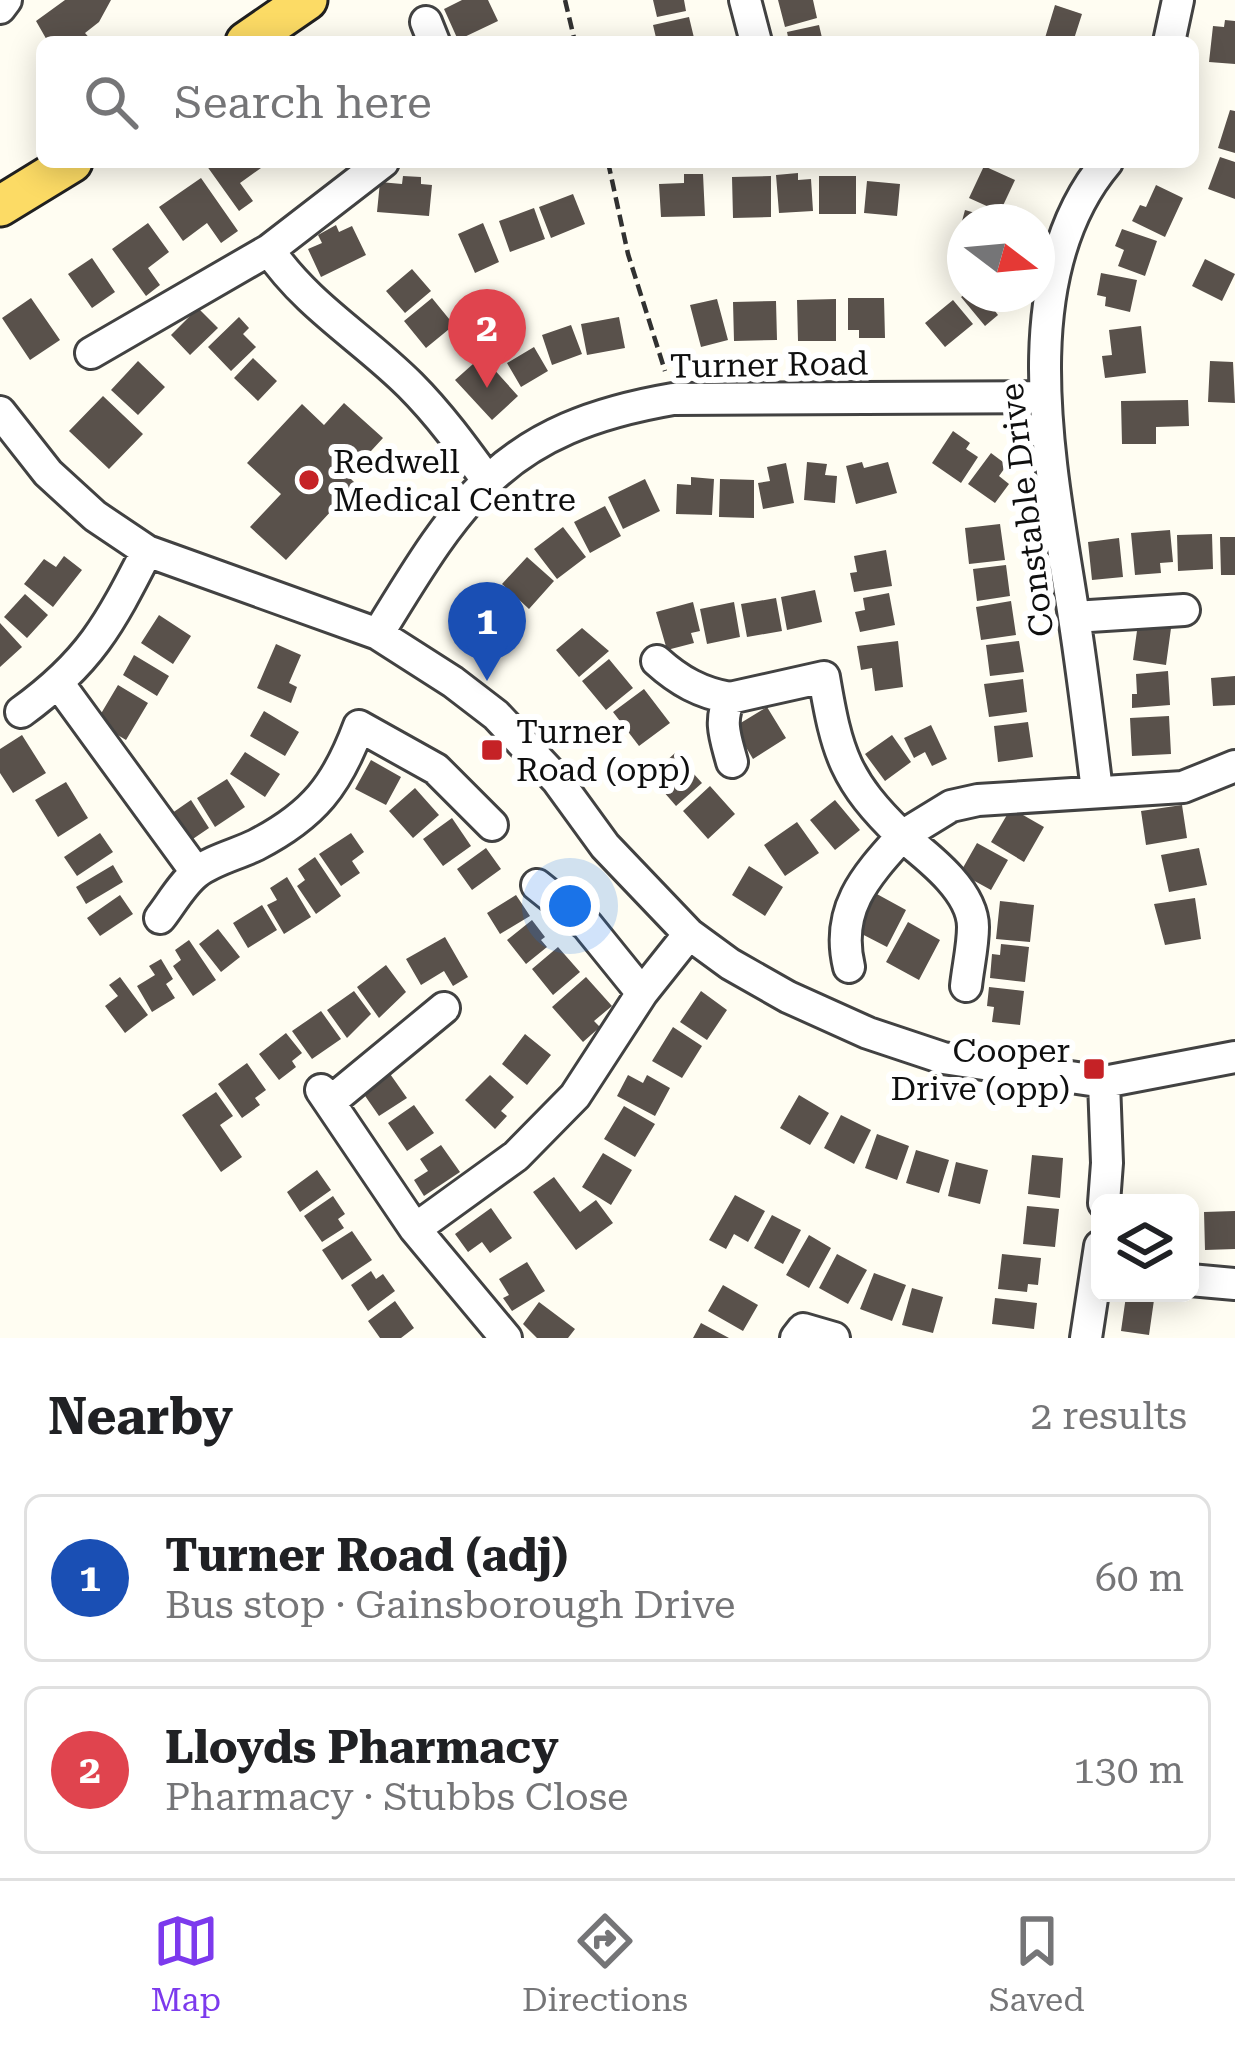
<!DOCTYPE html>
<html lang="en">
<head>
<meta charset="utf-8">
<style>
	body { margin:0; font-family:"Roboto Serif",serif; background:#f2f2f2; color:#202124 }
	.controls { position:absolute; right:36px; bottom:36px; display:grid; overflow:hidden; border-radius:18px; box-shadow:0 6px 30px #0003 }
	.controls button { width:108px; height:108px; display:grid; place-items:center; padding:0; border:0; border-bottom:3px solid #e0e0e0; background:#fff; color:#202124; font:60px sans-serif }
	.compass { position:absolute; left:947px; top:204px; width:108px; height:108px; border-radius:50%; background:#fff; box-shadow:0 6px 30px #0003; rotate:106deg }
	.you { position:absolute; left:570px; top:906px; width:42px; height:42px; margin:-30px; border:9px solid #fff; border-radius:50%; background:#1a73e8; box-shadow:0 0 0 18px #1a73e833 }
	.badge { display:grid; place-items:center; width:78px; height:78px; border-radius:50%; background:#7c3aed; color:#fff; font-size:39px; font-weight:700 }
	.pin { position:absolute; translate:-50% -99px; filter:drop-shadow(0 3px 6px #0008) }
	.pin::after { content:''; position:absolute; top:63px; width:42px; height:36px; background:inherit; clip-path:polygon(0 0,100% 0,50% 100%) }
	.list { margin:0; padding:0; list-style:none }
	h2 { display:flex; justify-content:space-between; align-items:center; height:156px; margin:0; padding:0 48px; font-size:51px }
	h2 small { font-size:39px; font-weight:400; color:#757577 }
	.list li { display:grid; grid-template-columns:78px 1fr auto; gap:36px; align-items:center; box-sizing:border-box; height:168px; margin:0 24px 24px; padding:0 24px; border:3px solid #e0e0e0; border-radius:18px }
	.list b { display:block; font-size:45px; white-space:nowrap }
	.list p { margin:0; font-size:39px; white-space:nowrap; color:#757577 }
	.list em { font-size:39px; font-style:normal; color:#757577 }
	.icon { flex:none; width:66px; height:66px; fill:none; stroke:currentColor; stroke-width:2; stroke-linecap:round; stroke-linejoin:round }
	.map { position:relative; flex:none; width:1235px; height:1338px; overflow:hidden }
	.search { position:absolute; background:#fff; box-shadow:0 6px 30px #0003; left:36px; right:36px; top:36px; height:132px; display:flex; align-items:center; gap:30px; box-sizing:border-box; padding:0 42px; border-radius:18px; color:#757577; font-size:45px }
	.sheet { height:540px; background:#fff }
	nav { display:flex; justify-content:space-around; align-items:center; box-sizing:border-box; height:168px; border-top:3px solid #e0e0e0; background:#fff; font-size:33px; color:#757577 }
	nav a { display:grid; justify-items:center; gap:6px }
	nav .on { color:#7c3aed }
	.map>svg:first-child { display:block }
	.building { fill:#59514b }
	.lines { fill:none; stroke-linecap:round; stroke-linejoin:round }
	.minor-casing { stroke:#424242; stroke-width:36 }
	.major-casing { stroke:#202020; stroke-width:45 }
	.path { stroke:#313131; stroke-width:4.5; stroke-dasharray:12 6; stroke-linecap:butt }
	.minor { stroke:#fff; stroke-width:30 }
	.major { stroke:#fcdb65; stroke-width:39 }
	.poi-dot { fill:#c52226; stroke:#fff; stroke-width:4.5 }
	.labels { text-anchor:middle; stroke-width:12; stroke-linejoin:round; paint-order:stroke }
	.street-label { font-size:33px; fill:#0f0f0f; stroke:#fff }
	.poi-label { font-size:33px; fill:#0f0f0f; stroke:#fff; text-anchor:start }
</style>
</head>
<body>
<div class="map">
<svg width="1235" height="1338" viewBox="0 0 1235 1338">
	<rect width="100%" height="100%" fill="#fffdf2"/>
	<path class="building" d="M65,0H111L99,22L85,33L93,42H48L36,21Z
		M462,0H488L498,21L458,40L444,9Z
		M653,0H684L686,11L657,17Z
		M778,0H813L817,18L785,27Z
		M1055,5L1082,14L1073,42L1045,38Z
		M689,17L695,42H657L653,25Z
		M1225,20L1235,21V64L1209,62L1213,26L1224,27Z
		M819,25L823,42H789L787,32Z
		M1230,110L1235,111V153L1218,148Z
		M1220,157L1235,162V199L1208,189Z
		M204,162H257L261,168L240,183L253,201L239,211Z
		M984,166L1015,180L1000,212L969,198Z
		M798,173V180L811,179L813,211L779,213L776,175Z
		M684,174H703L705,216L661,217L659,184L684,183Z
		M403,176L421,177V184L432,185L429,216L377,212L380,182L402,184Z
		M771,176V217L733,218L732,177Z
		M819,176H856V214H819Z
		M201,178L238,231L221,243L207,223L183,241L159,207Z
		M867,181L900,184L897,216L864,213Z
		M1156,185L1183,198L1165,237L1132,221L1140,205L1146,207Z
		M573,194L585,224L551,238L539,207Z
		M534,208L545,239L510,252L499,221Z
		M965,210L1003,221V222H965V249L955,247Z
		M148,223L169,252L148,268L160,285L146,296L112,249Z
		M483,223L499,262L475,273L458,234Z
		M336,225L339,232L352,226L366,255L321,277L308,249L322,243L318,235Z
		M1122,229L1157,241L1145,276L1118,266L1124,250L1115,246Z
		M92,258L115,292L92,308L68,274Z
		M1205,259L1235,274L1222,301L1192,286Z
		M412,269L431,291L405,313L386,291Z
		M1101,273L1137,280L1130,312L1105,306L1106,297L1097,295Z
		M965,294H999L1002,298L992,307L998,315L985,326L961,297Z
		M31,298L60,340L30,360L2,318Z
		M432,298L454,325L426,348L404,321Z
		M848,298H884L885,338H859V330H848Z
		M717,299L728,340L701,347L690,305Z
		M836,299V341H798L797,300Z
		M953,300L973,324L945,347L925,323Z
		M776,301L777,340L734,341L733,302Z
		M198,308L218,328L190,355L171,335Z
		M239,317L249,328L243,334L256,347L231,371L208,347Z
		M619,317L625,348L587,355L581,324Z
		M571,325L582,354L552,365L542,335Z
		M1141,326L1146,373L1105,378L1102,356L1112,355L1109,330Z
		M534,347L548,371L521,387L507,363Z
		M482,356L518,396L492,420L455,380Z
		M253,358L277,381L258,401L234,378Z
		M138,361L165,387L138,415L111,390Z
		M1210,361L1233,362L1235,403L1208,402Z
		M103,396L143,434L109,469L69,431Z
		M1188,400L1189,426L1156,427V444H1122L1121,401Z
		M344,403L383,438L348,476L356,484L286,560L250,527L281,494L247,463L302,404L324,425Z
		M953,431L970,443L966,449L978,457L961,483L932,463Z
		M991,453L1007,465L999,476L1009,484L995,503L968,484Z
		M807,462L827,464L825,475L837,476L835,503L804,500Z
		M862,462L864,468L888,462L897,493L856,504L846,466Z
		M786,463L794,503L763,509L758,483L770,481L767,467Z
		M691,477L714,479L712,515L676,514L677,484L691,485Z
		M645,479L660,511L623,529L608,497Z
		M720,479L754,480V518L719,517Z
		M605,506L621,536L590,553L574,522Z
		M1000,524L1005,560L969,564L965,528Z
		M563,527L586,557L557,579L534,549Z
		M1170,530L1173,562L1160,563L1161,573L1135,575L1131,533Z
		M1212,534L1213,569L1178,571L1177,535Z
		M1220,537H1235V575H1221Z
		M1119,538L1123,577L1092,580L1088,542Z
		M886,550L892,586L854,592L850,573L857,572L854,556Z
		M64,556L82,570L53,607L24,584L44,559L56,567Z
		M527,557L554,581L529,609L502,584Z
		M1006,565L1010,596L977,601L973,569Z
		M815,590L822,622L787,630L781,597Z
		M889,593L895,625L860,632L855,612L865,610L863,598Z
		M25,594L48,615L27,638L4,617Z
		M492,595L502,603L506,598L525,614L504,640L475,616Z
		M776,598L782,631L747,637L741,604Z
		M1011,601L1016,635L981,640L976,607Z
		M693,602L700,631L691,633L694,643L667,650L656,612Z
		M734,602L740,637L707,644L700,609Z
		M159,615L191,636L173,664L141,643Z
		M1139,616L1172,621L1166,665L1133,660Z
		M0,623L22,647L0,667Z
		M582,628L609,651L579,677L556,650Z
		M898,641L903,687L875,691L872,668L861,670L857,646Z
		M1019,641L1024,672L990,676L986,645Z
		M276,644L301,655L289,683L297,687L291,703L257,688Z
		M134,655L169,676L157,696L123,675Z
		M609,659L633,688L606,710L582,681Z
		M1168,671L1170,705L1132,708V694H1137L1136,674Z
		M1235,676V705L1213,706L1211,678Z
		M1023,679L1027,712L989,717L984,684Z
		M118,685L148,703L126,740L96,722Z
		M644,689L670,723L639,746L613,712Z
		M767,707L786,738L753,759L734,727Z
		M264,711L299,732L285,756L250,736Z
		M1169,716L1171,754L1132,756L1130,718Z
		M1028,722L1033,757L998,762L994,726Z
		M931,725L947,759L932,766L925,752L914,758L904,738Z
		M22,735L46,773L13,793L0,773V749Z
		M892,735L911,762L885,781L865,754Z
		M245,752L280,774L265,797L230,774Z
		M675,753L702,783L676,806L650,776Z
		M371,760L401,777L386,805L355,789Z
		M227,779L245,807L215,827L197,798Z
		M66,782L88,818L58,837L35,800Z
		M710,786L735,814L708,839L683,811Z
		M415,788L439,815L413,838L389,811Z
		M191,800L209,828L184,845L165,818Z
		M835,800L860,830L835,850L810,820Z
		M1182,805L1187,838L1146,845L1141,811Z
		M1011,808L1044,827L1024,862L991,842Z
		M452,818L471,846L443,866L423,839Z
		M797,822L819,853L785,876L764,845Z
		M100,833L113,852L77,876L64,857Z
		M351,833L364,852L352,861L360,873L341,886L319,854Z
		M977,843L1008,860L991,890L960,873Z
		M486,848L501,869L472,890L457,869Z
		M1199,848L1207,885L1169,892L1161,855Z
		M315,857L341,896L316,914L297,886L305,880L298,869Z
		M113,865L123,882L86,904L76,887Z
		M749,866L783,887L765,916L732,895Z
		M287,877L311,917L284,934L267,905L277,900L270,888Z
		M875,893L906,910L887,947L856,931Z
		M120,895L133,914L100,936L87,918Z
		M516,895L530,916L500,934L487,913Z
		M1195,898L1201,939L1165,945L1154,904Z
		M1000,901L1034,905L1030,942L996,939Z
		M262,905L277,930L248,948L233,923Z
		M532,920L545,937L541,940L547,947L526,964L507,940Z
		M908,922L940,940L919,980L886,962Z
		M218,929L240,957L221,972L199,944Z
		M445,937L468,977L453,986L444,971L421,985L406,959Z
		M189,940L216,980L193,996L173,966L181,960L175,950Z
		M1001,944L1029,947L1025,982L990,978L992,954L1000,955Z
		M558,947L580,972L553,995L532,969Z
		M161,959L173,979L166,984L175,998L152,1012L137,986L155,975L149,966Z
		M386,965L406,992L379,1018L357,987Z
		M120,977L148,1015L125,1033L105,1006L118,996L109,985Z
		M586,977L612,1006L594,1021L600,1027L583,1042L552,1007Z
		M989,987L1024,991L1020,1025L992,1022L994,1007L987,1006Z
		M354,991L371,1014L347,1038L327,1010Z
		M701,991L727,1010L707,1040L680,1022Z
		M321,1011L341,1039L312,1059L292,1031Z
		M673,1027L702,1046L682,1078L652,1061Z
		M286,1033L302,1053L292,1061L296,1067L279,1080L259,1054Z
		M525,1034L551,1055L527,1085L502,1064Z
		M247,1063L266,1090L255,1098L260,1105L242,1118L218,1084Z
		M388,1071L407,1098L379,1116L361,1090Z
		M490,1075L514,1097L501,1111L507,1116L495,1129L465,1100Z
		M628,1075L643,1083L647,1075L670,1088L655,1116L617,1096Z
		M216,1092L233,1116L220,1125L242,1157L221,1172L182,1115Z
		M799,1095L829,1113L810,1145L780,1128Z
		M414,1105L434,1133L407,1151L388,1123Z
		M624,1106L655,1124L635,1157L604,1139Z
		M841,1115L871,1130L854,1164L824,1148Z
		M877,1134L909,1146L897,1180L865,1168Z
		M441,1145L460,1172L424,1196L414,1180L428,1171L420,1159Z
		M916,1150L949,1160L939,1193L906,1183Z
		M603,1153L632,1170L611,1205L582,1187Z
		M1032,1155L1063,1158L1060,1198L1028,1194Z
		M956,1162L988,1170L980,1204L948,1196Z
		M317,1170L331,1190L300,1212L287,1192Z
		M554,1177L580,1212L596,1200L613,1223L576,1250L533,1192Z
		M735,1195L765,1211L748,1242L734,1234L726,1249L709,1240Z
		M333,1196L345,1214L338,1219L344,1228L322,1242L304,1216Z
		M1027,1206L1059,1209L1055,1247L1023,1244Z
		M491,1208L512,1238L490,1253L482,1242L468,1252L455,1234Z
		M1235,1211V1249L1205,1250L1204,1212Z
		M772,1215L801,1230L783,1264L754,1248Z
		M352,1231L372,1260L342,1280L322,1250Z
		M809,1235L831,1248L809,1288L786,1275Z
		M837,1254L867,1270L848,1304L819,1288Z
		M1002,1254L1041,1258L1038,1285L1028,1284L1027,1292L998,1289Z
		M527,1262L545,1291L512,1311L503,1298L509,1295L499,1279Z
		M371,1271L376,1279L383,1274L395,1291L368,1311L351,1285Z
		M874,1273L906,1285L892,1321L860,1309Z
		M723,1285L758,1305L743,1331L708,1311Z
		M912,1288L943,1297L933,1333L902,1325Z
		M1126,1296L1154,1300L1149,1335L1121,1331Z
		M995,1298L1037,1303L1034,1329L992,1324Z
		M395,1301L414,1328L401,1338H380L368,1321Z
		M539,1302L575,1329L568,1338H537L523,1324Z
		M701,1323L729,1338H693Z"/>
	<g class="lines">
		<g class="minor-casing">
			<path id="minor" d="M745,0L756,42
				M0,8L6,0
				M426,22L434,42
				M1169,42L1178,0
				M383,162L269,250C307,306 363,338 410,385C439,414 463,447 487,480
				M91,353L269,250
				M0,412L48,473L95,516L147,551L378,634L453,682L496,715L557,780L605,846L689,934L730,964L788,997L868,1033L943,1058L1104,1082L1235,1057
				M1074,617L1184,610
				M378,634C462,496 504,428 673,399L1045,397
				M657,661C679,681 701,693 730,698
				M59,684L196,872
				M21,712C90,662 109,625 147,551
				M732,762C726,739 718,721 730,698L824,677C837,754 845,781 902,836L951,806L978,800L1183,787L1235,766
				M1097,791C1090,733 1083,675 1074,617C1053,478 1007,280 1107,162
				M537,885L587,925L642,993
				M160,918C171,904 182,884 196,873C212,860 238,854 256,845C314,815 337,785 359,726L436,769L492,825
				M849,967C835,909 866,876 902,836C928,857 973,891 973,927C973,946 968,967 966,986
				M321,1090L415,1229L506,1338
				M330,1102L444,1008
				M1104,1203L1107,1163L1104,1082
				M415,1229L516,1156L575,1096L642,993L689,934
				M1190,1280L1235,1284
				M796,1338L803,1329L834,1338
				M1086,1338L1100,1246"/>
		</g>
		<g class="major-casing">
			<path id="major" d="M246,42L307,0
				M0,206L72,162"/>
		</g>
		<path class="path" d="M565,0L575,42
			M608,162L628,254L665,371"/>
		<use href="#minor" class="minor"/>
		<use href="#major" class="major"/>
	</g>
	<g class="poi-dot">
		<circle cx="309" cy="480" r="12"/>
		<rect x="480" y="738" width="24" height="24" rx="6"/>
		<rect x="1082" y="1057" width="24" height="24" rx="6"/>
	</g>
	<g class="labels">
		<g class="street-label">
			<text transform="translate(769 364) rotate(-1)" y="12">Turner Road</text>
			<text transform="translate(1026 510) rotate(-97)" y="12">Constable Drive</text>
		</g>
		<g class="poi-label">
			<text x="333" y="473">Redwell<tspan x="333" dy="38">Medical Centre</tspan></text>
			<text x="516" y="743">Turner<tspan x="516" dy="38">Road (opp)</tspan></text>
			<text x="1070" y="1062" text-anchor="end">Cooper<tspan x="1070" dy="38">Drive (opp)</tspan></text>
		</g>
	</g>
</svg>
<div class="controls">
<button><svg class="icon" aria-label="layers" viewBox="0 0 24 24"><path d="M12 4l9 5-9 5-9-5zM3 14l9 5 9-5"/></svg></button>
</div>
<svg class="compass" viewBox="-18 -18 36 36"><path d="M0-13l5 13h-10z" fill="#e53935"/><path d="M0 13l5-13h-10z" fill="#757577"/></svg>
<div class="you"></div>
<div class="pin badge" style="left:487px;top:681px;background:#1a4fb4">1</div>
<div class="pin badge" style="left:487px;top:388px;background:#e0444e">2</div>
<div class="search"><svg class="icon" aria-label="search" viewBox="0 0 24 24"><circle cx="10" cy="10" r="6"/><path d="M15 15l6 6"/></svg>Search here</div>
</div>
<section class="sheet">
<h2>Nearby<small>2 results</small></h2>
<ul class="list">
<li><span class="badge" style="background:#1a4fb4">1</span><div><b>Turner Road (adj)</b><p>Bus stop · Gainsborough Drive</p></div><em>60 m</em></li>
<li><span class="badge" style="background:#e0444e">2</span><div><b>Lloyds Pharmacy</b><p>Pharmacy · Stubbs Close</p></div><em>130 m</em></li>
</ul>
</section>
<nav>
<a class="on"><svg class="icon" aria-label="map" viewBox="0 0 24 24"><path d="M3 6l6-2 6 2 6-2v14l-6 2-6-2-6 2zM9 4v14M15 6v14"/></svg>Map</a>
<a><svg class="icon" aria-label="directions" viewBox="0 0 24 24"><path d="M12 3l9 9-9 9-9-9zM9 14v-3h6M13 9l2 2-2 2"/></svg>Directions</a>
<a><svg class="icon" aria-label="saved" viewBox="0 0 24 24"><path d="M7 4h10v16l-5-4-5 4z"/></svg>Saved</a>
</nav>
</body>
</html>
